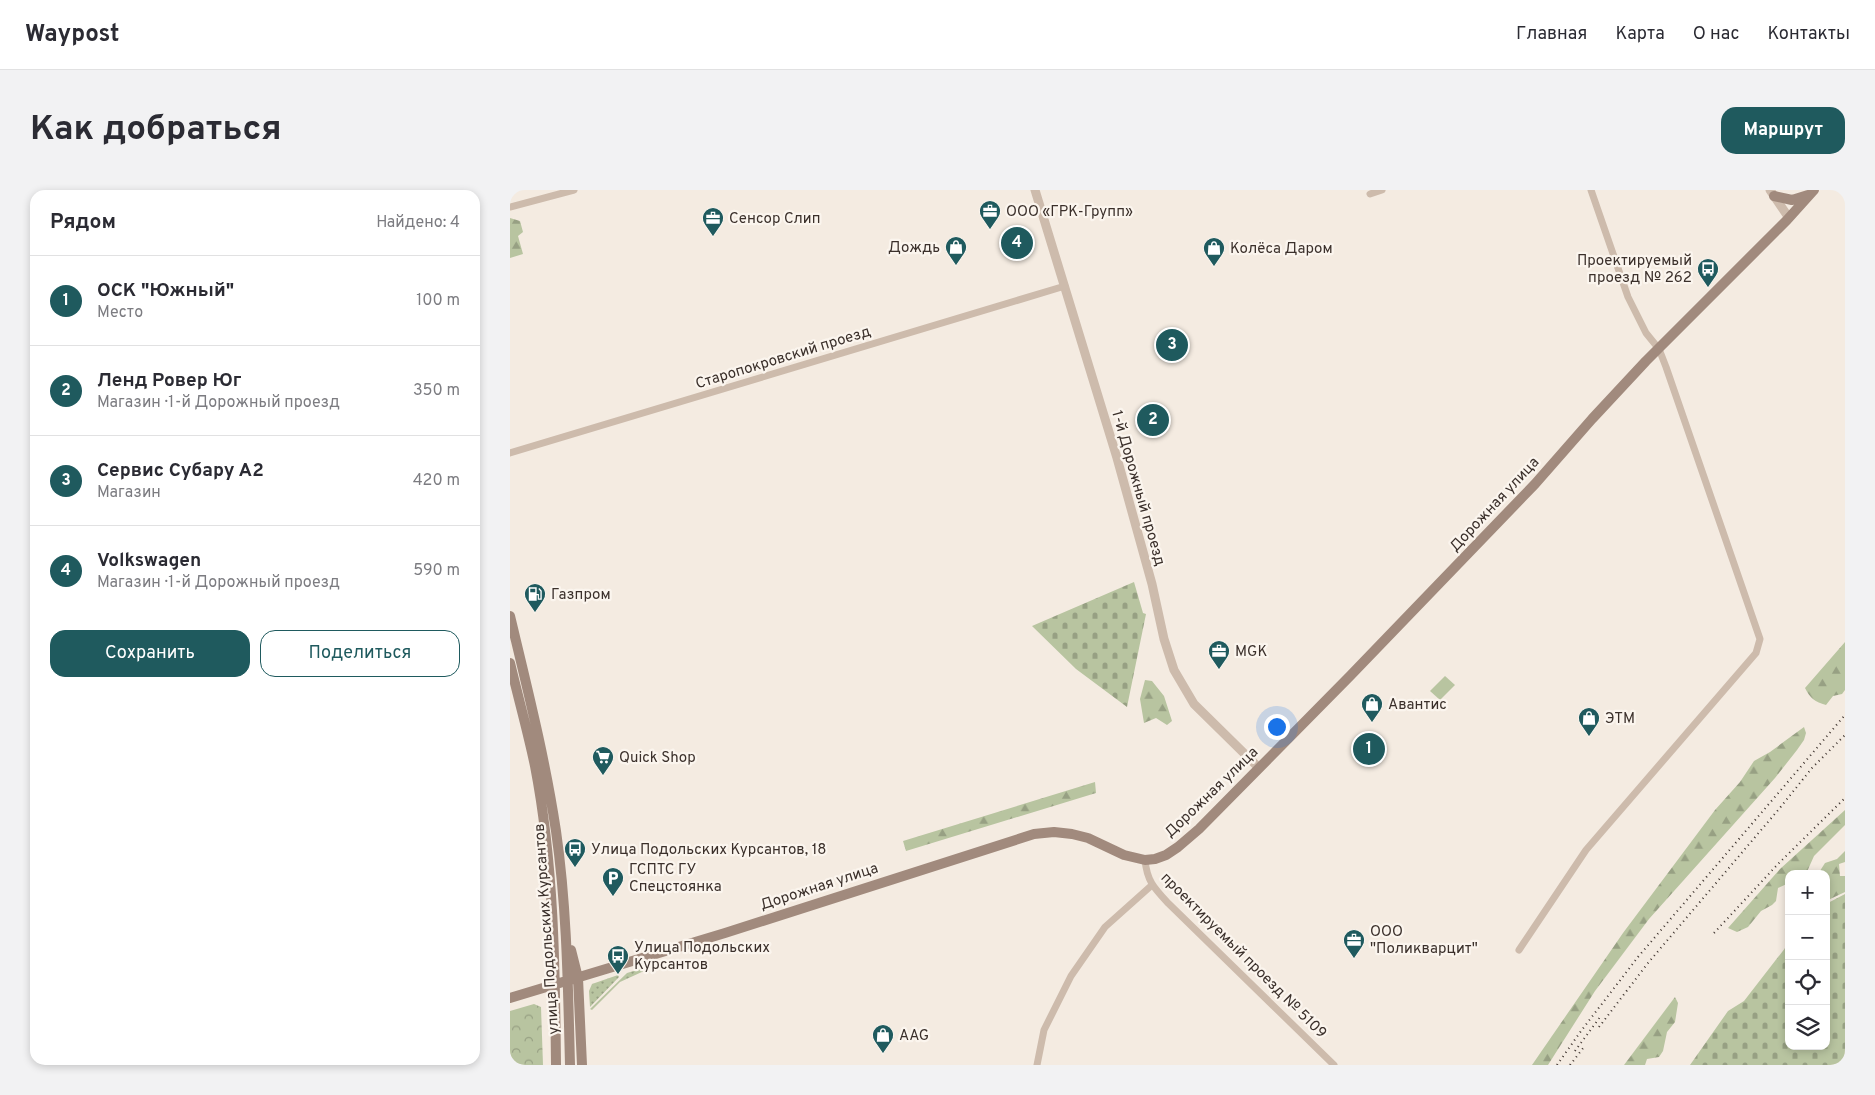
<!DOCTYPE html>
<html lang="ru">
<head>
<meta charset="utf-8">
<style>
	body { margin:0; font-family:Overpass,sans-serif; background:#f2f2f3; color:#2b2b33 }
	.controls { position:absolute; right:15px; bottom:15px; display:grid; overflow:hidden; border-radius:10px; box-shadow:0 2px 8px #0003 }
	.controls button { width:45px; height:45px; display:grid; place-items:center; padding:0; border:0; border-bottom:1px solid #e1e1e2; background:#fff; color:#2b2b33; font:25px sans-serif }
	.you { position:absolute; left:766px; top:536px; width:18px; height:18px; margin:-12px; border:4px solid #fff; border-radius:50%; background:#1a73e8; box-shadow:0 0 0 8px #1a73e833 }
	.badge { display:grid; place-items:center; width:32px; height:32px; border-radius:50%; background:#1f5a5e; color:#fff; font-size:16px; font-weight:700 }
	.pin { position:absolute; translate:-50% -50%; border:2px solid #fff; box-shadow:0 1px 5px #0006 }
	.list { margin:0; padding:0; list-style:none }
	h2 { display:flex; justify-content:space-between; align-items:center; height:65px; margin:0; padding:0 20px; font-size:21px }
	h2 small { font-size:16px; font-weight:400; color:#7c7c81 }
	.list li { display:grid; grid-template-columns:32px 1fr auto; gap:15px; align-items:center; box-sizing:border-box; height:90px; padding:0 20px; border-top:1px solid #e1e1e2 }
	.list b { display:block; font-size:19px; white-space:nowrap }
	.list p { margin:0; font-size:16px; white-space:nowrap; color:#7c7c81 }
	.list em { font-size:16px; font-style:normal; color:#7c7c81 }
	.actions { display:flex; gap:10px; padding:15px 20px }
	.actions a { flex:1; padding:11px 0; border:1px solid #1f5a5e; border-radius:15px; text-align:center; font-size:18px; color:#1f5a5e }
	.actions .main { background:#1f5a5e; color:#fff }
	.icon { flex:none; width:28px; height:28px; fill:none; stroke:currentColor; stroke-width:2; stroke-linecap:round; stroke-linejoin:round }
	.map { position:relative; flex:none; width:1335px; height:875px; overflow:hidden; border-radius:15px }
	header { display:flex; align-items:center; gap:30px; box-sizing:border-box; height:70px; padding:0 25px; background:#fff; border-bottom:1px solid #e1e1e2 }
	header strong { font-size:24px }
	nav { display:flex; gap:28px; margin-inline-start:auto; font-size:18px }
	.intro { display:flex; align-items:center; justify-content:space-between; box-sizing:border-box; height:120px; padding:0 30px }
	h1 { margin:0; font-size:35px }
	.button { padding:12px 22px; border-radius:15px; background:#1f5a5e; color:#fff; font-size:18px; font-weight:700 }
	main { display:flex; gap:30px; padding:0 30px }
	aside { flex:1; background:#fff; border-radius:15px; box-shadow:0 2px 8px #0003 }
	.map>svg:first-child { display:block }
	.grass { fill:url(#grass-dots) }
	.forest { fill:url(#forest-firs) }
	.cemetery { fill:url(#cemetery-stones) }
	.park { fill:url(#park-crowns) }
	.garden { fill:#b8c4a0 }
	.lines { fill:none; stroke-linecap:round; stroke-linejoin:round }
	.minor { stroke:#cdbbac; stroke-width:7 }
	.tertiary { stroke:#cdbbac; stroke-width:9 }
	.secondary { stroke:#a18a7d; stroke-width:10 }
	.rail { stroke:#3b302b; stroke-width:2; stroke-dasharray:1 4; stroke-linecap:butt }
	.labels { text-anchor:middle; stroke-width:4.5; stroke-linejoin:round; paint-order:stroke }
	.poi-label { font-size:15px; fill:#3b302b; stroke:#fbf5ee; text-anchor:start }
	.street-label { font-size:15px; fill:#3b302b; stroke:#fbf5ee }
</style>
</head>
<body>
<header>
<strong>Waypost</strong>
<nav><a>Главная</a><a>Карта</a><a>О нас</a><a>Контакты</a></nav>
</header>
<div class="intro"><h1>Как добраться</h1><a class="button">Маршрут</a></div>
<main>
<aside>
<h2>Рядом<small>Найдено: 4</small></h2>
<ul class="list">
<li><span class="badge">1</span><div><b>ОСК &quot;Южный&quot;</b><p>Место</p></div><em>100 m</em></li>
<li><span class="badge">2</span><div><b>Ленд Ровер Юг</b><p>Магазин · 1-й Дорожный проезд</p></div><em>350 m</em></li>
<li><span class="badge">3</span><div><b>Сервис Субару А2</b><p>Магазин</p></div><em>420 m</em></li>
<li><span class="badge">4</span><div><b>Volkswagen</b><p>Магазин · 1-й Дорожный проезд</p></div><em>590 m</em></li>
</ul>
<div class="actions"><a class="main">Сохранить</a><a>Поделиться</a></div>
</aside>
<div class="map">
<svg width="1335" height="875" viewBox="0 0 1335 875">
	<defs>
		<pattern id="grass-dots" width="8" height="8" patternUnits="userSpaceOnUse" patternTransform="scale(1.25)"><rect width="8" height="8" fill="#b8c4a0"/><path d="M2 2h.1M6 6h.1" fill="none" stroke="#97a083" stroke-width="1.8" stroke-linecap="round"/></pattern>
		<pattern id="forest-firs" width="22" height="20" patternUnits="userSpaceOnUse" patternTransform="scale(1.25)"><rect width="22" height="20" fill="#b8c4a0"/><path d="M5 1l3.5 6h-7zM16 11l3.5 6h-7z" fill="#97a083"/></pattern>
		<pattern id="cemetery-stones" width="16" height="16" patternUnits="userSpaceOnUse" patternTransform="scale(1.25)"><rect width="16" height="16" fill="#b8c4a0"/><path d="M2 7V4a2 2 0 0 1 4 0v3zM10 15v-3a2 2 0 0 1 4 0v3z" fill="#97a083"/></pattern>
		<pattern id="park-crowns" width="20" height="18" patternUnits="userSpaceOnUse" patternTransform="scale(1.25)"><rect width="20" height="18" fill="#b8c4a0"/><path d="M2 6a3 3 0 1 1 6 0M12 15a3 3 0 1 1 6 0" fill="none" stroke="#97a083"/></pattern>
	</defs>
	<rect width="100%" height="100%" fill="#f4ebe1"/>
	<path class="grass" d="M130,779L134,781L110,792L82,820L80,819L117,783Z
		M108,785L109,787L80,817L79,801L82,794Z"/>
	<path class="forest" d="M0,28L10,31L13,42L8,46L13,64L0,68Z
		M1335,452V500L1332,504L1323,506L1316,515C1305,512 1300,508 1295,498Z
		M635,490L642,491L654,506L662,531L657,535L646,528L634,533L630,509Z
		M1294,537L1296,543L1294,550L1287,560L1265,588L1139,729L1085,801L1038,875H1022L1113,743L1205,620L1230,592L1244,571L1260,562Z
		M585,592L586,603L396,661L393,651Z
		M1335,620V635L1304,666L1296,684H1279V693L1268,698L1266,711L1262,715L1251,721L1238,737L1227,742L1218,738L1270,679Z
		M1335,661V672L1329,674L1330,686H1335V702L1316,711V684H1308L1315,673L1327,669Z
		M1165,807L1168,813L1165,832L1157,842L1153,861L1149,867L1137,869L1135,875H1114Z"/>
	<path class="cemetery" d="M624,392L633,423L636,424L617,517L566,479L522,436Z
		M1335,704V875H1180L1218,821L1234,811L1279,753V856H1316V714Z"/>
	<path class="park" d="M24,814L31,817L33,875H0V821Z"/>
	<path class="garden" d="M935,486L945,495L930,510L920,501Z"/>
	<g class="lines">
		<path class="minor" d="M860,4L872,0
			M0,17L64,0
			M0,263L555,96
			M635,670C637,691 644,698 658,713L824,875
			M1009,760L1076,660L1246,463L1250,449L1156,177L1149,159L1136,143L1118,107L1081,0
			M527,875L534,840L561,786L595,737L642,695"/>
		<path class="tertiary" d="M525,0L607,268L642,394L654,449L664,480L684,514L748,577
			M1260,0L1279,28"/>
		<path class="secondary" d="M1264,6L1282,10L1298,5
			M0,426C17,497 35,568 46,641C57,717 58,798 60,875
			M0,473C8,507 18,542 25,576C44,674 45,776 46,875
			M61,760L68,788L72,875
			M0,808L215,743L524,644L544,642L562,644L578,648L614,665L635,670L645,669L656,665L668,657L689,639L840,486L1025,294L1082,229L1136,171L1277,30L1304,0"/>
		<path class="rail" d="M1204,743L1268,674L1335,608
			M1089,837L1138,773L1269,619L1302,578L1335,545
			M1065,861L1090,827
			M1047,875L1071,841L1128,767L1335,525
			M1060,875L1074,857"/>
	</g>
	<defs>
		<g id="office-pin" transform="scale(1.125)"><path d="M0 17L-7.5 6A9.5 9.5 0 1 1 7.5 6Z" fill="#1f5a5e" stroke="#fbf5ee"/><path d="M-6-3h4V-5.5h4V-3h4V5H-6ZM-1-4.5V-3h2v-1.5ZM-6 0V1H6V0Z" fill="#fff"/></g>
		<g id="shop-pin" transform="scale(1.125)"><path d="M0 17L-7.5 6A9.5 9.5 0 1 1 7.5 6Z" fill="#1f5a5e" stroke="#fbf5ee"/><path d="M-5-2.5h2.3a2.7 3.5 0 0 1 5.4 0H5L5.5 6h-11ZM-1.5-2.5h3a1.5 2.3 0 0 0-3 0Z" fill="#fff"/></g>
		<g id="bus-pin" transform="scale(1.125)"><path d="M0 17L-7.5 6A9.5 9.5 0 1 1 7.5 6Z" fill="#1f5a5e" stroke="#fbf5ee"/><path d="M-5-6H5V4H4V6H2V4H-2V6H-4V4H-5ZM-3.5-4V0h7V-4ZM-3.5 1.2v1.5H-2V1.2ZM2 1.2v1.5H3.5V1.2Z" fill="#fff"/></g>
		<g id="fuel-pin" transform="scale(1.125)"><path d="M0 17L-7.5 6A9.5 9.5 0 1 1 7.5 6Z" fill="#1f5a5e" stroke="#fbf5ee"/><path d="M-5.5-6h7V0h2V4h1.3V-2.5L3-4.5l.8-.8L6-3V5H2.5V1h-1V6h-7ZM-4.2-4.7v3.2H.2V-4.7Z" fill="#fff"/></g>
		<g id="supermarket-pin" transform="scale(1.125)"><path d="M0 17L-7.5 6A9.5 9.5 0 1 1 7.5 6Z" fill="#1f5a5e" stroke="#fbf5ee"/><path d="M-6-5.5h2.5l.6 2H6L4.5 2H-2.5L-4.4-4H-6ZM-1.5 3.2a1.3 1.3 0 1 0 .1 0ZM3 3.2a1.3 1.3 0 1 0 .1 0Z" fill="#fff"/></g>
		<g id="parking-pin" transform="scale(1.125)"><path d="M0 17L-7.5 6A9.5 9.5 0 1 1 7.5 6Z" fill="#1f5a5e" stroke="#fbf5ee"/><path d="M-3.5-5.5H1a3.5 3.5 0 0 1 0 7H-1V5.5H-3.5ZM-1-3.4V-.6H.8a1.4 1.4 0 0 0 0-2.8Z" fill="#fff"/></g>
	</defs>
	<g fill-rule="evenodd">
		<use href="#office-pin" x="480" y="21"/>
		<use href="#office-pin" x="203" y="28"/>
		<use href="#shop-pin" x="446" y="57"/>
		<use href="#shop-pin" x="704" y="58"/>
		<use href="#bus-pin" x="1198" y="79"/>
		<use href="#fuel-pin" x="25" y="404"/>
		<use href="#office-pin" x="709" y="461"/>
		<use href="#shop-pin" x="862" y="514"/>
		<use href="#shop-pin" x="1079" y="528"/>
		<use href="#supermarket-pin" x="93" y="567"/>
		<use href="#bus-pin" x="65" y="659"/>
		<use href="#parking-pin" x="103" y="688"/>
		<use href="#office-pin" x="844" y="750"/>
		<use href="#bus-pin" x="108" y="766"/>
		<use href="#shop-pin" x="373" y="845"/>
	</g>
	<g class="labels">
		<g class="poi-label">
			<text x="496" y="26">ООО «ГРК-Групп»</text>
			<text x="219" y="33">Сенсор Слип</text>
			<text x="430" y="62" text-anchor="end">Дождь</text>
			<text x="720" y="63">Колёса Даром</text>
			<text x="1182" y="75" text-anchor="end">Проектируемый<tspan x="1182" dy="17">проезд № 262</tspan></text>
			<text x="41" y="409">Газпром</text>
			<text x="725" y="466">MGK</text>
			<text x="878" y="519">Авантис</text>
			<text x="1095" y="533">ЭТМ</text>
			<text x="109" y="572">Quick Shop</text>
			<text x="81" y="664">Улица Подольских Курсантов, 18</text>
			<text x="119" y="684">ГСПТС ГУ<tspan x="119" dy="17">Спецстоянка</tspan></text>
			<text x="860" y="746">ООО<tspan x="860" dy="17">"Поликварцит"</tspan></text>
			<text x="124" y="762">Улица Подольских<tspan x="124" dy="17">Курсантов</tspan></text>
			<text x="389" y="850">AAG</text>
		</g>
		<g class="street-label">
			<text transform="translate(273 167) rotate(-17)" y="5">Старопокровский проезд</text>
			<text transform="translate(629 298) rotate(74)" y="5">1-й Дорожный проезд</text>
			<text transform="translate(984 314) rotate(-47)" y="5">Дорожная улица</text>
			<text transform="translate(701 602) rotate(-44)" y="5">Дорожная улица</text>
			<text transform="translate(309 696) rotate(-18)" y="5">Дорожная улица</text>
			<text transform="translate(36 739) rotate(-94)" y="5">улица Подольских Курсантов</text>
			<text transform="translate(734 765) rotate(45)" y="5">проектируемый проезд № 5109</text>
		</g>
	</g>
</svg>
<div class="controls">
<button>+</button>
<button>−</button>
<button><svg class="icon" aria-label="locate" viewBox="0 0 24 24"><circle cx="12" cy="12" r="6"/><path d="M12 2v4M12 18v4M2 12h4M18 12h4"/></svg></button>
<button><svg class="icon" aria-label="layers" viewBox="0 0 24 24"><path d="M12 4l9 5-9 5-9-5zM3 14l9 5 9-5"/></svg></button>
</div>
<div class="you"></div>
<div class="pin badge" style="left:859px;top:559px">1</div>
<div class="pin badge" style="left:643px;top:230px">2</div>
<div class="pin badge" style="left:662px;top:155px">3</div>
<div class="pin badge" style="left:507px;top:53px">4</div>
</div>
</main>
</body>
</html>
